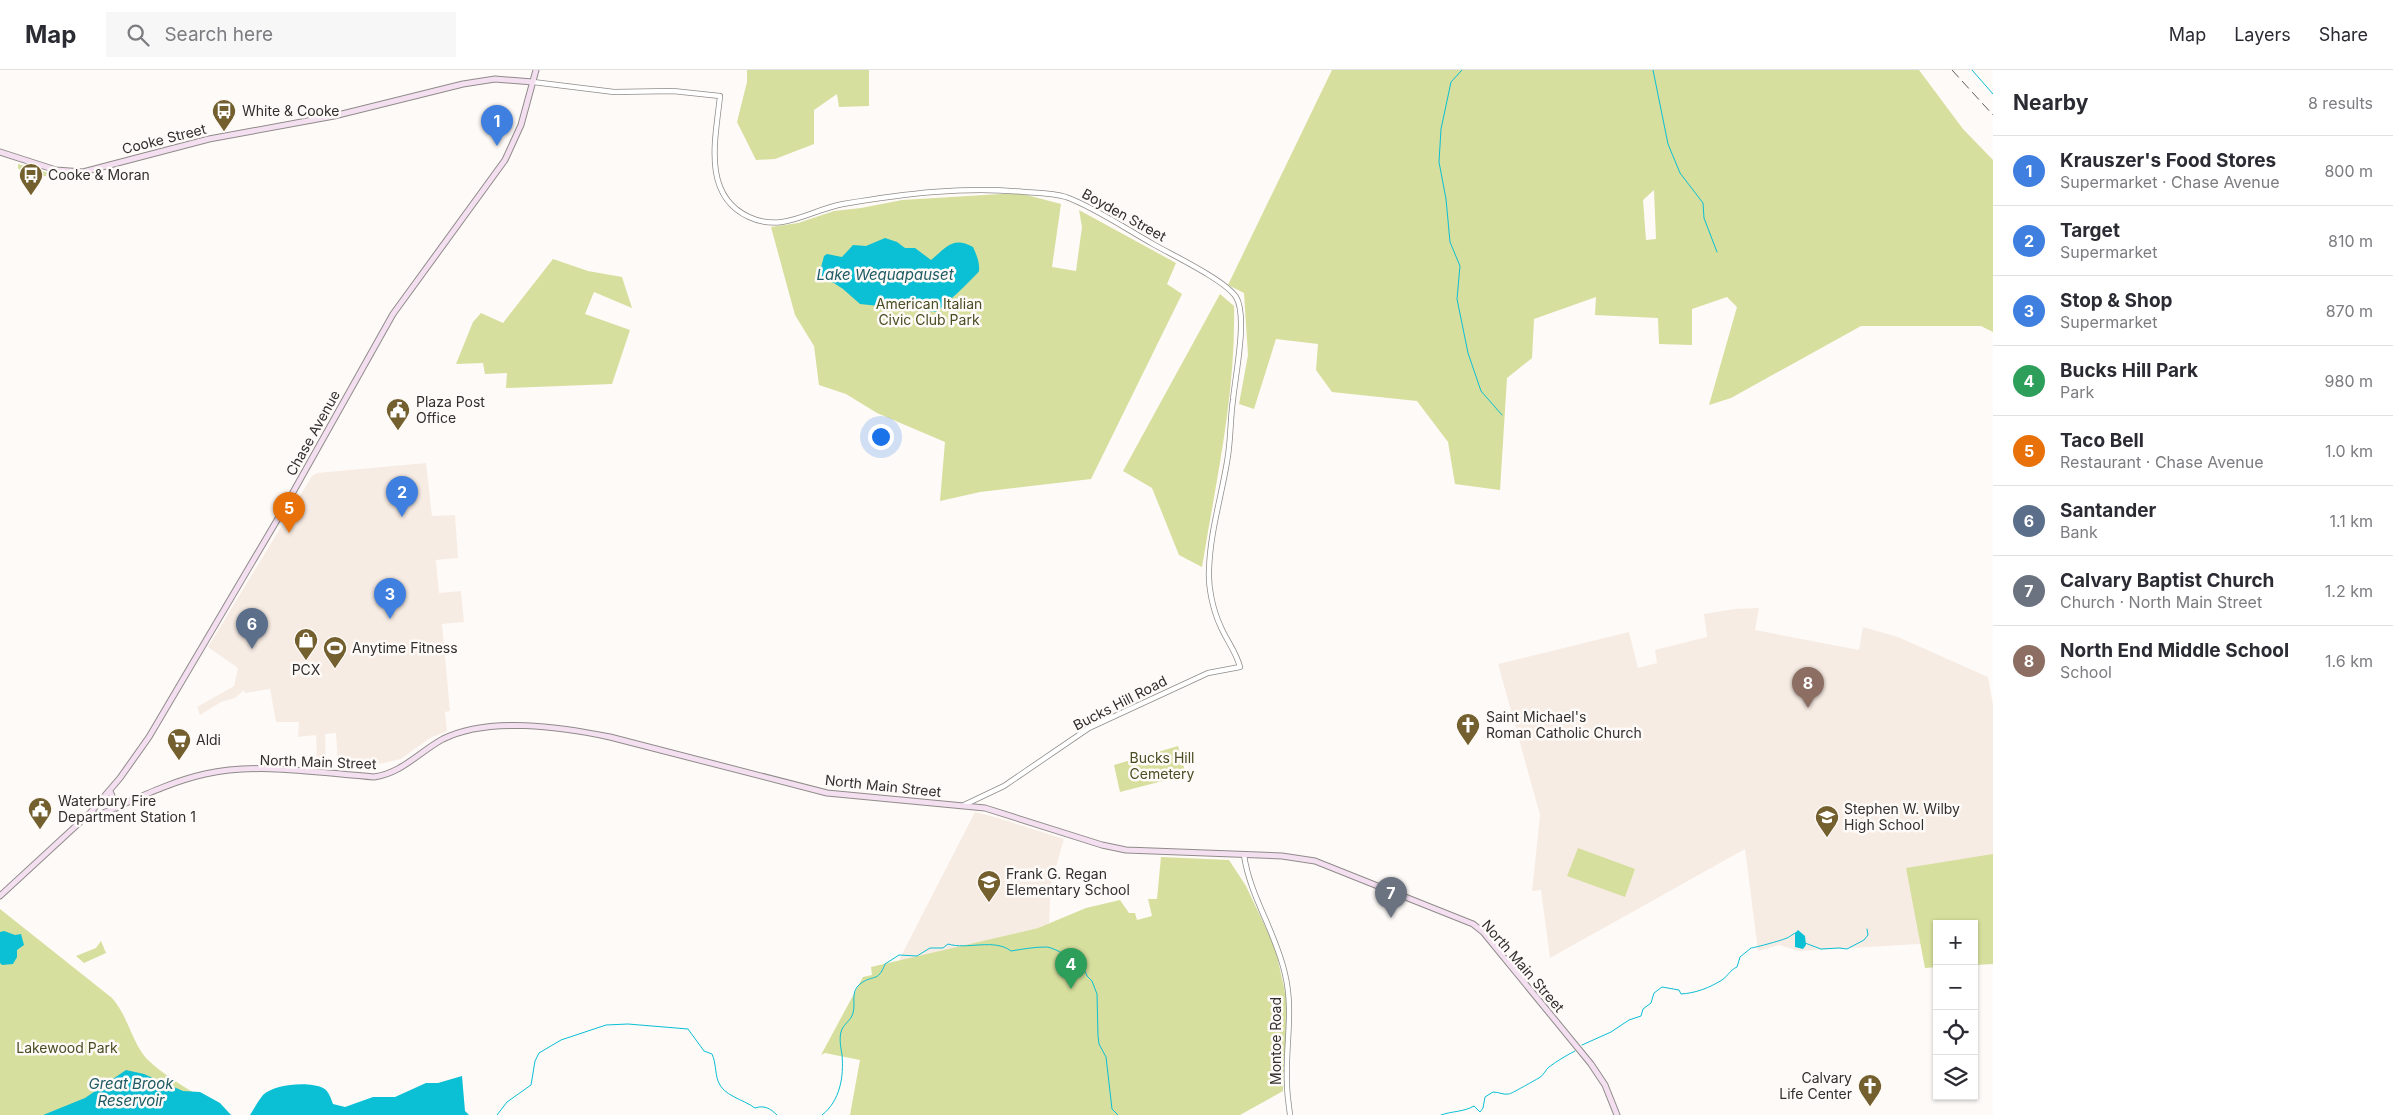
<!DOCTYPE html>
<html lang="en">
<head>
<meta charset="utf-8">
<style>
	body { margin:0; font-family:Inter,sans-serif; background:#f7f7f7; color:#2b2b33 }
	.controls { position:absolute; right:15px; bottom:15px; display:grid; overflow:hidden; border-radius:0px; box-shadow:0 1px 4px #0004 }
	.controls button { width:45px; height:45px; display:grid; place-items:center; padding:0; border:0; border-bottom:1px solid #e1e1e2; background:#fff; color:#2b2b33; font:25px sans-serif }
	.you { position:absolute; left:880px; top:366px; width:18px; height:18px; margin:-12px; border:4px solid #fff; border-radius:50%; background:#1a73e8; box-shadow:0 0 0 8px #1a73e833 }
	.badge { display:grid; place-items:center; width:32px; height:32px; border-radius:50%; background:#ea580c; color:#fff; font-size:16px; font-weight:700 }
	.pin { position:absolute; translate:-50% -41px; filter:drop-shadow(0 1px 2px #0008) }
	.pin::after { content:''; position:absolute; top:26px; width:18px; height:15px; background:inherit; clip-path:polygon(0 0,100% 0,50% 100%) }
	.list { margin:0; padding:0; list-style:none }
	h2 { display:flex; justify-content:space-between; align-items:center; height:65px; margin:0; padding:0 20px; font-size:21px }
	h2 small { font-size:16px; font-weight:400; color:#7c7c81 }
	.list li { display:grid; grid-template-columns:32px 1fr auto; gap:15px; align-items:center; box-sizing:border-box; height:70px; padding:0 20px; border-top:1px solid #e1e1e2 }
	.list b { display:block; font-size:19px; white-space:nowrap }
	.list p { margin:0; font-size:16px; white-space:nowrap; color:#7c7c81 }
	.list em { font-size:16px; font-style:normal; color:#7c7c81 }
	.icon { flex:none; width:28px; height:28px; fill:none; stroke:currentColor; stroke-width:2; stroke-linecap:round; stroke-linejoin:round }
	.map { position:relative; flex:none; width:1993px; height:1045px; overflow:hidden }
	header { display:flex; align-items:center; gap:30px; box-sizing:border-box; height:70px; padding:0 25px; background:#fff; border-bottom:1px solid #e1e1e2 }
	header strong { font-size:24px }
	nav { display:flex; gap:28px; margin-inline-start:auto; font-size:18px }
	.search { width:350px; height:45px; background:#f7f7f7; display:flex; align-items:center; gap:12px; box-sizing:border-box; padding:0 18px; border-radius:0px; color:#7c7c81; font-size:19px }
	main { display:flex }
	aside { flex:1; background:#fff }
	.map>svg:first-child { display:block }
	.built { fill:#f7ece4 }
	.green { fill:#d6df9d; fill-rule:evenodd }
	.water { fill:#0bbfd5 }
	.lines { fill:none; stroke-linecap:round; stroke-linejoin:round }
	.stream { stroke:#0bbfd5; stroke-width:1 }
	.tertiary-casing { stroke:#8f8c8a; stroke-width:6 }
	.secondary-casing { stroke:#8f8c8a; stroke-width:7 }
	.tertiary { stroke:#fff; stroke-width:4.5 }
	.secondary { stroke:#f4dff1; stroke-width:5 }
	.rail { stroke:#5e5d5b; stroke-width:1; stroke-dasharray:10 5; stroke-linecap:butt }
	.labels { text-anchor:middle; stroke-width:5; stroke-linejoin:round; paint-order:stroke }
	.poi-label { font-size:14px; fill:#302f2e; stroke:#fefaf7; text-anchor:start }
	.street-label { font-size:14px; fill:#302f2e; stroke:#fefaf7 }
	.park-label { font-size:14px; fill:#484d23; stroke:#fefaf7 }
	.water-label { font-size:15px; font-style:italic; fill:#1e5b64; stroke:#fefaf7 }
</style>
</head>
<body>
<header>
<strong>Map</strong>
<div class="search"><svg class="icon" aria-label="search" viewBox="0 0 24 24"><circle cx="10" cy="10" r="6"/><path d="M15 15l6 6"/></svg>Search here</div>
<nav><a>Map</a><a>Layers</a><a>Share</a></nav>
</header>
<main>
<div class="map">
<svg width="1993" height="1045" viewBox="0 0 1993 1045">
	<rect width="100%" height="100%" fill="#fefaf7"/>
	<path class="built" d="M426,393L432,446L455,445L458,488L436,490L439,523L461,521L464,552L442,554L450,641L445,642L447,661L430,668L401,689L374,695H338L336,663L325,664L326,695H317L316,665L298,667L299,652H276L270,619L245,623L244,620L235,628L221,632L200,645L197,637L234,616L238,598L208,577L312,406L317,403Z
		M1759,538L1755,560L1859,580L1863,557L1898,567L1988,607L1993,635V873L1974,854H1937V873L1799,881L1779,875L1758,881L1745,779L1550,888L1541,820L1532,821L1540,745L1498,594L1629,562L1638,598L1657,593L1655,580L1707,567L1704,544L1734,539Z
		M975,742L995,747L1064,769L1051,814L1049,853L1038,858L898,892Z"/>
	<path class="green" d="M747,0H869V36L839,37L837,24L814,40V74L775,89L756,90L737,52L747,12Z
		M1332,0H1919L1963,59L1993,90V262L1981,256H1861L1731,328L1709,335L1737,237L1727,227L1692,239V275L1659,274L1658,248L1595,245L1596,227L1534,249L1532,288L1507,308L1500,420L1455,414L1448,372L1417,331L1332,322L1316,300L1318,274L1276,269L1254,339L1239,334L1248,285L1244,223L1228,215ZM1654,120L1656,169L1646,170L1643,130Z
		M18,94L46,102L48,105L29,111L18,98Z
		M1019,123L1061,134L1052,197L1076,201L1082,157L1079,140L1176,193L1167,214L1182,224L1091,409L980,422L940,431L945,372L877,343L846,324L819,315L814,276L795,245L771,157L798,153L834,141L861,138L902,130Z
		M553,189L588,201L622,207L632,238L594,222L585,244L630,260L612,314L506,318L507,303L485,304L483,293L456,294L473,252L481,243L503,253Z
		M1220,224L1234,236C1236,324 1216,411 1202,497L1179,485L1152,418L1123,401Z
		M1178,676L1186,705L1120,722L1114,695Z
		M1578,778L1635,799L1625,827L1567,806Z
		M1993,784V894L1974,895V854H1937V897L1925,898L1906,798Z
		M1161,787L1229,790L1246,816L1275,877L1287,931L1283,1021L1240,1045H850L860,990L825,983L821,985L863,907L872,905L871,897L1038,858L1086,838L1120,830L1129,843H1135L1137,850L1152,846L1148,829H1157Z
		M0,839L112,928C128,946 131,970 146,988C164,1007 206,1029 229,1045H0Z
		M101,871L106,883L84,893L76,886L96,878Z"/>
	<path class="water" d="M885,168L897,172L905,178H915L931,190C945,179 952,165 973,177C976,184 980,192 979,201C978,204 942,238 936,242L860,234L843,219L834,213L818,209L824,186L827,184L842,187L853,175L866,176Z
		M1798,860L1805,866L1806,875L1803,879L1795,877V863Z
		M4,861L15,865L21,864L24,875L17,880V887L13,894L2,895L0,893V862Z
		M126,1000L144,1004L183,1021L200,1022L220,1033L231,1045H43L85,1028Z
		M462,1006L465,1041L469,1045H250C254,1039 258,1031 263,1025C274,1014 309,1011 323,1018C329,1021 331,1029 333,1034L345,1037L373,1027H395L426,1013H438Z"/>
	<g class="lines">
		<path class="stream" d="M1462,0L1451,12L1441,59L1439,92L1446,129L1450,172L1460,196L1457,229L1468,283L1481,321L1502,345
			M1653,0L1668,74L1680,103L1703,133L1704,148L1717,182
			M1972,0L1993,24
			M1805,873L1821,879L1839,878L1847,879L1864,870L1868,865L1867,859
			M1582,975L1611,962L1629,950L1641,946L1643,939L1651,933L1654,923L1662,917L1679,920L1681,924C1696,923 1709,918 1722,910C1728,906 1730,900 1737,897L1740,887L1751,878C1754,878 1787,869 1789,867C1791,866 1793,864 1795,863
			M497,1045L507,1032L531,1015L535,991L539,983L561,970L606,955L628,954L688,959L704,981L712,984C716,993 715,1002 718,1011C723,1026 743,1029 755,1038C764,1035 770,1038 777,1045
			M822,1045C840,1031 844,1007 842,985C841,978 839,970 841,962C843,954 851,951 853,943C856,933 850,922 860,914C873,904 878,913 885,894L899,885L917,886L930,878H943L948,874C967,880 994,868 1011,881C1023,879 1034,877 1046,877C1055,877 1085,895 1087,906L1092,911L1097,924L1098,966L1099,974L1106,987L1112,1039L1118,1045
			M1441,1045C1452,1041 1464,1042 1474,1036L1480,1042L1483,1038L1485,1027L1493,1022C1499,1022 1503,1025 1509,1024C1511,1024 1535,1010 1539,1008C1544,1005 1546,999 1549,997C1557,991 1567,985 1575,981"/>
		<g class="tertiary-casing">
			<path id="tertiary" d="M533,12L614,22L673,21L720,26C716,67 701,125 749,147C783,163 810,140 843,134C903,124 963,116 1024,122C1038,123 1053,123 1066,127C1094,137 1126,159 1153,174C1172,185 1225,210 1236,227C1248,246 1235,307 1233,330C1230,350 1231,371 1227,392C1221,428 1210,463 1209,500C1208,517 1213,540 1220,555C1226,570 1236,581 1240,597L1208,603L1089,658L1004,716L964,735
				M1244,785C1250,827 1276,862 1285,904C1294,941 1285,977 1287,1014C1287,1025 1289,1035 1290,1045"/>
		</g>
		<g class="secondary-casing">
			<path id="secondary" d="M0,82L56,100L83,102L209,69L334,46L463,14L495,9L533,12
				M110,721L117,738
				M87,746L101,744C134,730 169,712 205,704C259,692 319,703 374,707C402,703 419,682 443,669C489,646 561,657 610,667L827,723L985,738L1102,775L1126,780L1282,786L1315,791L1473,854L1483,862L1591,994L1605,1015L1617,1045
				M0,826L90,743L120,708L149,667L283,440L393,244L505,90L521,55L536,0"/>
		</g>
		<use href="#tertiary" class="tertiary"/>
		<use href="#secondary" class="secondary"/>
		<path class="rail" d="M1952,0L1993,45"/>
	</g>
	<defs>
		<g id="bus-pin" transform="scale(1.25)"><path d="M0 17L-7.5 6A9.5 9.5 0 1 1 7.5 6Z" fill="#73602e" stroke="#fefaf7"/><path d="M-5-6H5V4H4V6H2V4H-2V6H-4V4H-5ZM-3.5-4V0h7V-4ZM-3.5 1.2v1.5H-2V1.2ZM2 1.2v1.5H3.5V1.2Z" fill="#fff"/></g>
		<g id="civic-pin" transform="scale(1.25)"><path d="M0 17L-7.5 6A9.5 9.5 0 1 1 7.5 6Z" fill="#73602e" stroke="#fefaf7"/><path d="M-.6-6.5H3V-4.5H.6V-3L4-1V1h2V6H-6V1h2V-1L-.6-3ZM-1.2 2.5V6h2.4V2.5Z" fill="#fff"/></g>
		<g id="shop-pin" transform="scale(1.25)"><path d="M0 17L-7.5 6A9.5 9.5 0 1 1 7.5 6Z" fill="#73602e" stroke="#fefaf7"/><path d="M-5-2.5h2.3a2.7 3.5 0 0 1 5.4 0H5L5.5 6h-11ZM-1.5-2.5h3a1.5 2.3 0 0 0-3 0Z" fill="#fff"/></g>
		<g id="stadium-pin" transform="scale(1.25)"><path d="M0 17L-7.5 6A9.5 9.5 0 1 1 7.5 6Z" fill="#73602e" stroke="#fefaf7"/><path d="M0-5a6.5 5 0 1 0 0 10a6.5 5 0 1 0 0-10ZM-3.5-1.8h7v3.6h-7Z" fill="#fff"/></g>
		<g id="church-pin" transform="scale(1.25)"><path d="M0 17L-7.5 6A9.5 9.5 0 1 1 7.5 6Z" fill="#73602e" stroke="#fefaf7"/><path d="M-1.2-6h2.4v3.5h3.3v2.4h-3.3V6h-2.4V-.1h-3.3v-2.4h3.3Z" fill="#fff"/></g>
		<g id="supermarket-pin" transform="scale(1.25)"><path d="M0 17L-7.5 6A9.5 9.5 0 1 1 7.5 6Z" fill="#73602e" stroke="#fefaf7"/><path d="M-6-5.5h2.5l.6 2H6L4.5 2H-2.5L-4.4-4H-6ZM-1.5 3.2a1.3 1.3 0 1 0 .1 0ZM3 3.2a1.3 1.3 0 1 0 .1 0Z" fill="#fff"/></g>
		<g id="school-pin" transform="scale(1.25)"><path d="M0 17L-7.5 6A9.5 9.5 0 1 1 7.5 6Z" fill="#73602e" stroke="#fefaf7"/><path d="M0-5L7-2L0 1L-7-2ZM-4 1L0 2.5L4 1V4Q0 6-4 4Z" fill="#fff"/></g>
	</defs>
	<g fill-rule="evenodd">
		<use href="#bus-pin" x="224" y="41"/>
		<use href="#bus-pin" x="31" y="105"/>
		<use href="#civic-pin" x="398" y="340"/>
		<use href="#shop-pin" x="306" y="570"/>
		<use href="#stadium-pin" x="335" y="578"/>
		<use href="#church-pin" x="1468" y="655"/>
		<use href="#supermarket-pin" x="179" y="670"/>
		<use href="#civic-pin" x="40" y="739"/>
		<use href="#school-pin" x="1827" y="747"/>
		<use href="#school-pin" x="989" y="812"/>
		<use href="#church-pin" x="1870" y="1016"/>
	</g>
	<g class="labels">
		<g class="poi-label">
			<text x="242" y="46">White &amp; Cooke</text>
			<text x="48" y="110">Cooke &amp; Moran</text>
			<text x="416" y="337">Plaza Post<tspan x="416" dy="16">Office</tspan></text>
			<text x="352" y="583">Anytime Fitness</text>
			<text x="306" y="605" text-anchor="middle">PCX</text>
			<text x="1486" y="652">Saint Michael's<tspan x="1486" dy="16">Roman Catholic Church</tspan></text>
			<text x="196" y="675">Aldi</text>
			<text x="58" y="736">Waterbury Fire<tspan x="58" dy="16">Department Station 1</tspan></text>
			<text x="1844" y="744">Stephen W. Wilby<tspan x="1844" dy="16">High School</tspan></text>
			<text x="1006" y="809">Frank G. Regan<tspan x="1006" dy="16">Elementary School</tspan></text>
			<text x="1852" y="1013" text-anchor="end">Calvary<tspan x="1852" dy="16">Life Center</tspan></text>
		</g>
		<g class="street-label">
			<text transform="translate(164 69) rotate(-14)" y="5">Cooke Street</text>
			<text transform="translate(1124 145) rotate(29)" y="5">Boyden Street</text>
			<text transform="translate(313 363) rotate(-61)" y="5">Chase Avenue</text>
			<text transform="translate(1120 633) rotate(-27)" y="5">Bucks Hill Road</text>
			<text transform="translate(318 692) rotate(2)" y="5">North Main Street</text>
			<text transform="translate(883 716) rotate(6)" y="5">North Main Street</text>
			<text transform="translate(1523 896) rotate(49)" y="5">North Main Street</text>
			<text transform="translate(1276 971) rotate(-90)" y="5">Montoe Road</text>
		</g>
		<g class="park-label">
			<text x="929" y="239">American Italian<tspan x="929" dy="16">Civic Club Park</tspan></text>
			<text x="1162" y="693">Bucks Hill<tspan x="1162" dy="16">Cemetery</tspan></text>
			<text x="67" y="983">Lakewood Park</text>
		</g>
		<g class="water-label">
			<text x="885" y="210">Lake Wequapauset</text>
			<text x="131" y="1019">Great Brook<tspan x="131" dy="17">Reservoir</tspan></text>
		</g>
	</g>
</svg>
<div class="controls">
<button>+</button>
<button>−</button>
<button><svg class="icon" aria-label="locate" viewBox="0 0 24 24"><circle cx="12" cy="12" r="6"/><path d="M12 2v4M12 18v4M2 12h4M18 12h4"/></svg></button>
<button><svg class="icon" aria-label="layers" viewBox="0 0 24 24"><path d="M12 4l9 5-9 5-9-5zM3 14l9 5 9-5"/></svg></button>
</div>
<div class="you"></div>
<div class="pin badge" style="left:497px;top:76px;background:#3f7fe0">1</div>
<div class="pin badge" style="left:402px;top:447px;background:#3f7fe0">2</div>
<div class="pin badge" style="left:390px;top:549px;background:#3f7fe0">3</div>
<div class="pin badge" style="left:1071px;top:919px;background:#2e9e5b">4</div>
<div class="pin badge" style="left:289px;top:463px;background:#e8710a">5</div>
<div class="pin badge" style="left:252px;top:579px;background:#5c6f8a">6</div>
<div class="pin badge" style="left:1391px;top:848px;background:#6b7280">7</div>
<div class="pin badge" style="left:1808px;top:638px;background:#8d6e63">8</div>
</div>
<aside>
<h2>Nearby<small>8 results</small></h2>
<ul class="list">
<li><span class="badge" style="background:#3f7fe0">1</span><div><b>Krauszer's Food Stores</b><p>Supermarket · Chase Avenue</p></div><em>800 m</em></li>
<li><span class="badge" style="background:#3f7fe0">2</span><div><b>Target</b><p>Supermarket</p></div><em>810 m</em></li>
<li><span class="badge" style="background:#3f7fe0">3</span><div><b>Stop &amp; Shop</b><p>Supermarket</p></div><em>870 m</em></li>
<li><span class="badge" style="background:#2e9e5b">4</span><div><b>Bucks Hill Park</b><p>Park</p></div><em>980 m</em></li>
<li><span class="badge" style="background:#e8710a">5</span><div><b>Taco Bell</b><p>Restaurant · Chase Avenue</p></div><em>1.0 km</em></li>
<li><span class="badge" style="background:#5c6f8a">6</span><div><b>Santander</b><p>Bank</p></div><em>1.1 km</em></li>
<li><span class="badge" style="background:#6b7280">7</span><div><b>Calvary Baptist Church</b><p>Church · North Main Street</p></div><em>1.2 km</em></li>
<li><span class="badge" style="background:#8d6e63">8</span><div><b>North End Middle School</b><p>School</p></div><em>1.6 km</em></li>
</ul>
</aside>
</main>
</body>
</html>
